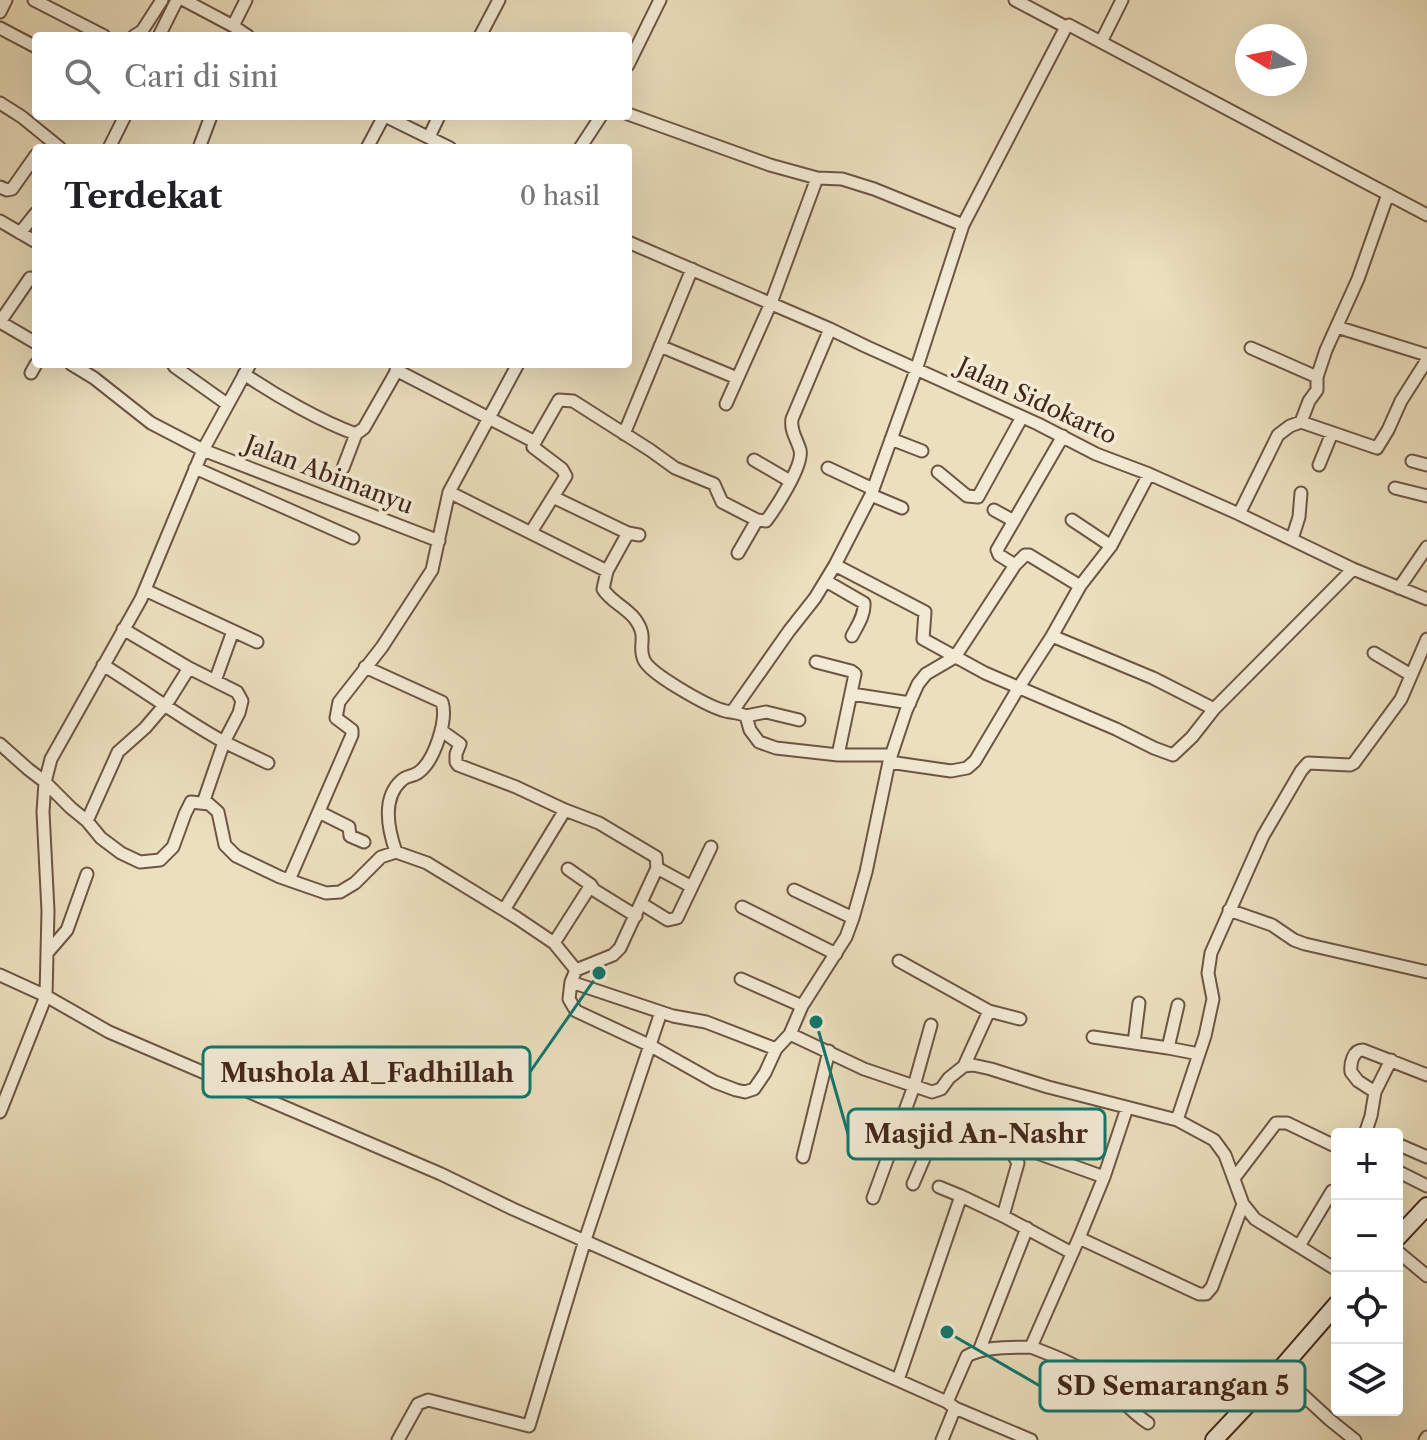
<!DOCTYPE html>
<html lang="id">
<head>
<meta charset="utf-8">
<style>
	body { margin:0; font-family:"Libre Caslon Text",serif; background:#f2f2f2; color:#202124 }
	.controls { position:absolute; right:24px; bottom:24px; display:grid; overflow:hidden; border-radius:8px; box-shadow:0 8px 32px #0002 }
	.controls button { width:72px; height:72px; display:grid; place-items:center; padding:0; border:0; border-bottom:2px solid #e0e0e0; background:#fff; color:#202124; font:40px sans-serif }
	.compass { position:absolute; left:1235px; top:24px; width:72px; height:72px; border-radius:50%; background:#fff; box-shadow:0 8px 32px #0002; rotate:280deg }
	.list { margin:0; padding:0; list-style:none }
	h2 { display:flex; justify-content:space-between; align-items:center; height:104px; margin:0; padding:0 32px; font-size:34px }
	h2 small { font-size:26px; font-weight:400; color:#757577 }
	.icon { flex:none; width:44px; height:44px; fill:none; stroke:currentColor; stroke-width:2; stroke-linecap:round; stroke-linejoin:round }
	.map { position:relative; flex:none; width:1427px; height:1440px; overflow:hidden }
	.search { position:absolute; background:#fff; box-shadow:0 8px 32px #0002; left:32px; top:32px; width:600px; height:88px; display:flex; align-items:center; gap:20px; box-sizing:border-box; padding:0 28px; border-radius:8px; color:#757577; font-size:30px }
	.panel { position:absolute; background:#fff; box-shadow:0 8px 32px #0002; left:32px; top:144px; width:600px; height:224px; border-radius:8px }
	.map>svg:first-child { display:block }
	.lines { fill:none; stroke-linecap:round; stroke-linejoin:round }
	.street-casing { stroke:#6d5544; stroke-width:15 }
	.secondary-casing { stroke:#43271b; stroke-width:20 }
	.street { stroke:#f2ead4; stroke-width:11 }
	.secondary { stroke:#f2ead4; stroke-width:16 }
	.labels { text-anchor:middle; stroke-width:7; stroke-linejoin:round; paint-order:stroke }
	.street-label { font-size:24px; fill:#43271b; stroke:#f2ead4 }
	.leader { fill:none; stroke:#0f766e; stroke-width:3 }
	.callout-dot { fill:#0f766e; stroke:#f2ead4; stroke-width:3 }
	.callout { fill:#f2ead4; stroke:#0f766e; stroke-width:3 }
	.callout-label { font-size:26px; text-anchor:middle; font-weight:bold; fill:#43271b }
</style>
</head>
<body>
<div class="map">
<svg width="1427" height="1440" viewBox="0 0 1427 1440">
	<rect width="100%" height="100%" fill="#ebdfbd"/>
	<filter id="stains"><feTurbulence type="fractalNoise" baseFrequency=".0025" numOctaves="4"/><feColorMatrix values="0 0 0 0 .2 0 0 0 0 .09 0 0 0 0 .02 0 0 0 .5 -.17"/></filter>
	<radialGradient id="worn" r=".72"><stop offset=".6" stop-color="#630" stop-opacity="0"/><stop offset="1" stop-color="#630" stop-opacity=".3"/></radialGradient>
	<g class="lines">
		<g class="street-casing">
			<path id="street" d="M34,0L104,36
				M184,0L233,26L248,36
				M1015,0L1066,27L1069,25L1101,42L1427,215
				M0,12L6,0
				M233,26L246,0
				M0,28L36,47
				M134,36L142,31L162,0
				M159,36L177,0
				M480,36L499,0
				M1101,42L1122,0
				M628,65L660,0
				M0,103L22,117L60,148
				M628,114L770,165L817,178L842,179L874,189L963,225
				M385,116L450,148
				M429,137L439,116
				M109,148L125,116
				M199,148L211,116
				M367,148L384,116
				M580,148L601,116
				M0,187L7,190L12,189L36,155
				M0,221L36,242
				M20,233L36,213
				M628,242L830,329L865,346L1038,424L1096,454L1149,474L1239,514L1353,569L1427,599
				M30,278L0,322L36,343
				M1337,327L1427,355
				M660,346L737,378
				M1251,348L1317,377
				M71,364L94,378L151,423L203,450L439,541
				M173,364L175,367L227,404
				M518,364L449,492L607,571
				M396,370L535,442
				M31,373L36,364
				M244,374C275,395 322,422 356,434
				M726,404L771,303L817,178
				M1301,422L1309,401L1317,390V377L1326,350L1358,279L1388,194
				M624,434L692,269
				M891,439L922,451
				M754,460L790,481
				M1412,461L1427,465
				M1319,465L1332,433
				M195,468L353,538
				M343,468L356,434L364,428L400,365
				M828,468L873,489
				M938,472L967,496L978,497L1022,417
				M1395,488L1427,496
				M871,495L902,508
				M553,497L628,533L639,535
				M994,510L1014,521
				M1239,514L1278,435L1290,426L1301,422L1377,448L1388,430L1401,401L1427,360
				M1072,520L1111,546
				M531,532L566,476L562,469L533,447L535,442L559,400L573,401L650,450L675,468L714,484L722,502L757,520L766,521C775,509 804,465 800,450C797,439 790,431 792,419L830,329
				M628,533L607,571L603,589C611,602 626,607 635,619C649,638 637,645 644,660C650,674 706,705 722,710C730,713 738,712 746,716L750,730L759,742L776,748L838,755H891
				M1292,539L1299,517L1301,493
				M738,553L757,520
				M835,565L925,612L923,639L985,673L1116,729L1154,748L1173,755L1192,737L1214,709L1353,569
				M1015,565L999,555L997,550L1063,436
				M826,581L864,603C865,615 857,626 852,636
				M1399,588L1427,547
				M145,590L257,642
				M123,629L189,668L237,692L242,701L239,713L224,742L268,763
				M1052,636L1153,678L1214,709
				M1374,653L1411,675
				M816,662L851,671L855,674L838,755
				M103,665C144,690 182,719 224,742L203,803
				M365,667L442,702C448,720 434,761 419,772C413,777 407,775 402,780C381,798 388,829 396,852
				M215,681L233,631
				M852,694L910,703
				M732,712L789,631L815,598L835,565L871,495L916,370L963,225L1066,27
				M746,716L766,712L799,720
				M442,731L460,744L456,754V762L458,765L516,787L565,810L599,823L656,857L657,868L620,948L613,955L576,970
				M0,744L28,769L45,782L71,808L87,821L101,838L121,853L140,862L160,860L173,847L185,814L191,802L209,804L218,812L225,845L236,856L280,877L326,893L340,892L355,883L381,857L396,852L427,863L517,918L554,943L576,970L571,982L569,999L576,1011L651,1046L715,1082L736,1090L745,1092L754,1089L765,1073L776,1049L790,1034L864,1069L932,1092L941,1089L949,1078L964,1066L973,1065L991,1069L1048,1087L1177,1120L1214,1140L1225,1155L1243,1204L1255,1219L1337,1270
				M889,762L951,771L967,768L975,761L1019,687L1052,636L1080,586L1111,546L1149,474
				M319,812L349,827L350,836L364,842
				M87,821L118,752L145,728L169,700L189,668
				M657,868L692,887
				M568,869L591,885L594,890L636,916
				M289,880L352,735V730L336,718L339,702L382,647L432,570L449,492
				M794,890L853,918
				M642,904L668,920L677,918L711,847
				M742,907L836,954
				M504,910L565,810
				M1229,910L1272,925L1294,940L1305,944L1427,972
				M554,943L591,885
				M48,952L67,930L87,874
				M899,961L989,1011L1020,1019
				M0,975L46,996L109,1032L441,1174L513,1209L947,1402L955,1408L1031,1440
				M741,979L802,1006
				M571,982L673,1016L706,1022L776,1049
				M1139,1003L1134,1043L1168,1048
				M1178,1005L1168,1048L1199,1054
				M790,1034L802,1006L846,937L853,918L866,872L889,762L906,711L918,684L926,674L955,657L1015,565L1025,555H1029L1080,586
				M1093,1037L1134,1043
				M964,1066L989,1011
				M1375,1092L1358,1081L1351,1072C1350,1063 1353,1050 1363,1050L1427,1075
				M0,1112L46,996L48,911L43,812L45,782L51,759L141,599L203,450L250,364
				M1177,1120L1205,1036L1213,999L1208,973L1211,953L1263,836L1301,771L1308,763L1350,765L1354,763L1401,699L1427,639
				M901,1125L941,1148L947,1149L982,1139L987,1140L1012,1153L1018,1163L1003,1216L1072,1253
				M1365,1134L1371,1116L1375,1092L1391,1060
				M1397,1144L1427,1157
				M963,1145C976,1123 974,1117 1002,1120
				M1040,1154L1104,1177
				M803,1157L829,1051
				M1397,1171L1427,1186
				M1235,1177L1276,1123H1287L1337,1147
				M913,1184L931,1142
				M939,1187L961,1196
				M873,1198L914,1086L931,1025
				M1079,1238L1199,1294H1206L1212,1287L1243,1204
				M1299,1246L1332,1191
				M1397,1251L1427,1276
				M1031,1347C1057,1357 1083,1367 1105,1385C1120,1397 1131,1412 1148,1423
				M979,1351L1027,1228
				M1278,1372L1330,1420L1355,1440
				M898,1380L961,1196L1003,1216
				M947,1402L967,1356C986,1346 1010,1348 1031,1347L1079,1238L1104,1177L1127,1108
				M398,1440L418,1404L428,1400L529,1426L585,1240L661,1012
				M942,1440L955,1408
				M1425,1440L1427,1437"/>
		</g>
		<g class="secondary-casing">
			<path id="secondary" d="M1397,1238L1427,1206
				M1214,1440L1278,1372L1337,1304"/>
		</g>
		<use href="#street" class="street"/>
		<use href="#secondary" class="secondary"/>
	</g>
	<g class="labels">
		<g class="street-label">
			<text transform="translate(1037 401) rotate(25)" y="8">Jalan Sidokarto</text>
			<text transform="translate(329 475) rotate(21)" y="8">Jalan Abimanyu</text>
		</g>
	</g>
	<path class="leader" d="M599 973L530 1072M816 1022L848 1134M947 1332L1040 1386"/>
	<g class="callout-dot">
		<circle cx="599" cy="973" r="8"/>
		<circle cx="816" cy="1022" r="8"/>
		<circle cx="947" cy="1332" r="8"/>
	</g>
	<g class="callout">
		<rect x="203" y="1047" width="327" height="50" rx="8"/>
		<rect x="848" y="1109" width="257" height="50" rx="8"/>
		<rect x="1040" y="1361" width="265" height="50" rx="8"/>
	</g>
	<g class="callout-label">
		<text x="367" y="1082">Mushola Al_Fadhillah</text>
		<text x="976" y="1143">Masjid An-Nashr</text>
		<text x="1173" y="1395">SD Semarangan 5</text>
	</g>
	<rect width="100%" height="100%" filter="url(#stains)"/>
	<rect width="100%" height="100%" fill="url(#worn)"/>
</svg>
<div class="controls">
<button>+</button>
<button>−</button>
<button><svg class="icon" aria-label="locate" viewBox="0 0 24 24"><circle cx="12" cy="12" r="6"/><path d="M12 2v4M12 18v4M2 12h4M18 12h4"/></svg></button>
<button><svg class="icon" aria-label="layers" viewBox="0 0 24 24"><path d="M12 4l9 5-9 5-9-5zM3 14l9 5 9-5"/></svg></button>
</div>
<svg class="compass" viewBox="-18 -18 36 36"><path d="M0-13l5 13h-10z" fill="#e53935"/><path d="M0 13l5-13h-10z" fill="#757577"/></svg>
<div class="search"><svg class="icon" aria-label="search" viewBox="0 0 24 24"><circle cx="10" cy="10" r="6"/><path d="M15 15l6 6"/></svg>Cari di sini</div>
<section class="panel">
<h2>Terdekat<small>0 hasil</small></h2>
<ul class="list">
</ul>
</section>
</div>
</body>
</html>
